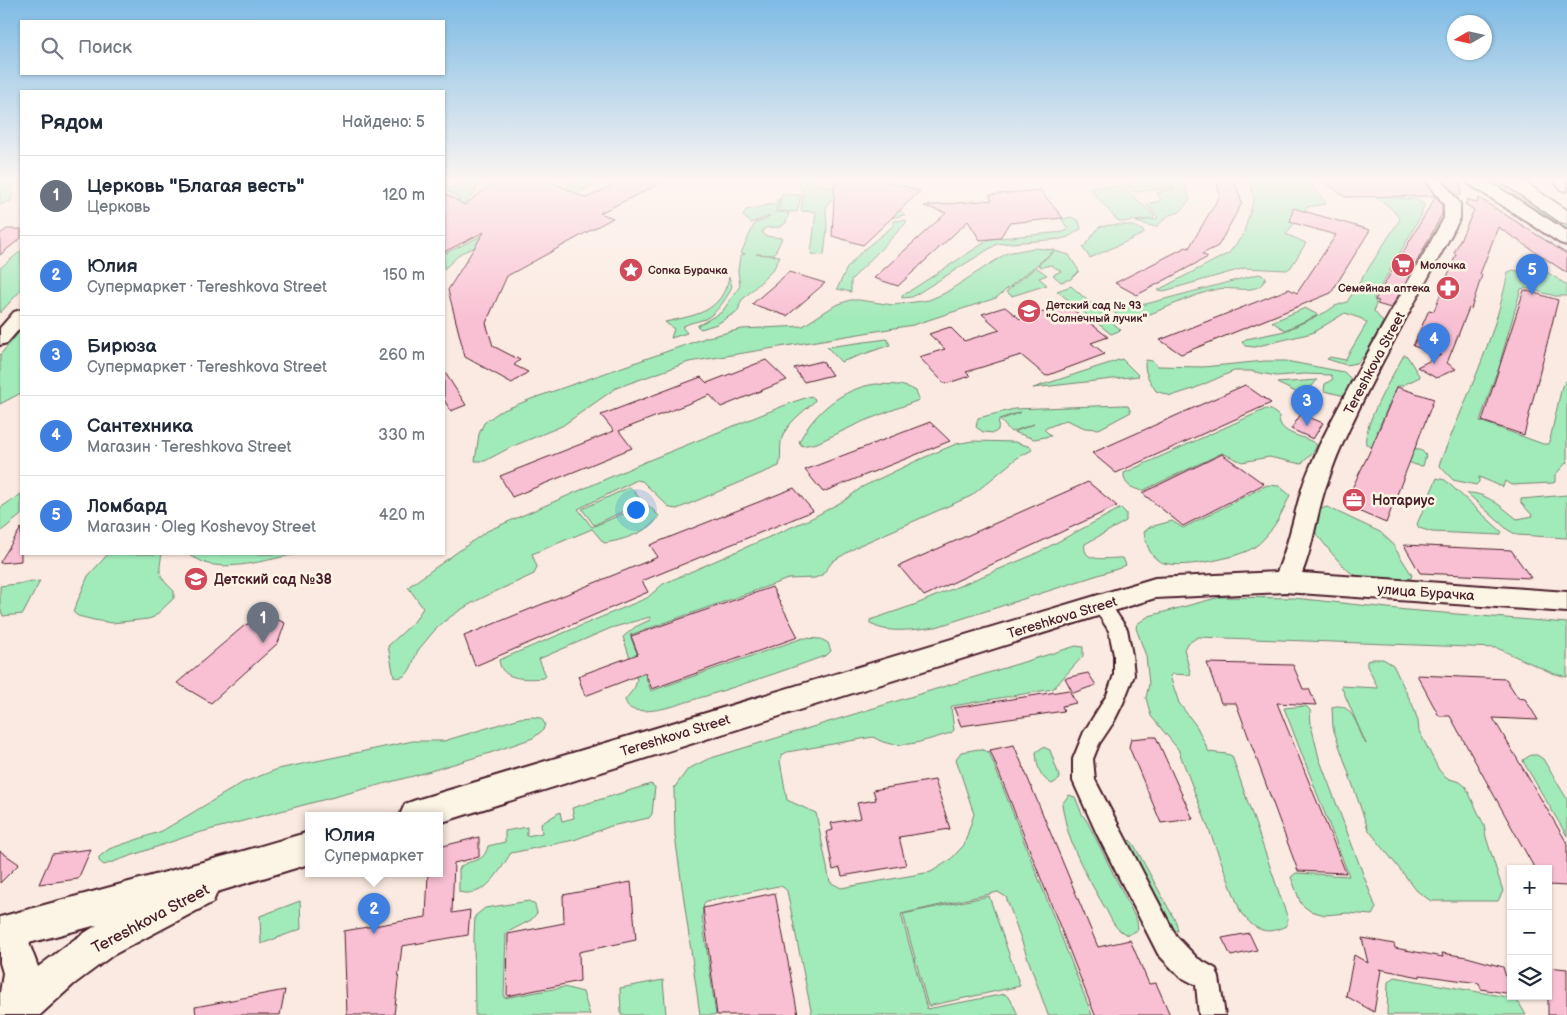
<!DOCTYPE html>
<html lang="ru">
<head>
<meta charset="utf-8">
<style>
	body { margin:0; font-family:"Balsamiq Sans",sans-serif; background:#f2f2f3; color:#1f2937 }
	.controls { position:absolute; right:15px; bottom:15px; display:grid; overflow:hidden; border-radius:0px; box-shadow:0 1px 4px #0004 }
	.controls button { width:45px; height:45px; display:grid; place-items:center; padding:0; border:0; border-bottom:1px solid #e0e1e3; background:#fff; color:#1f2937; font:25px sans-serif }
	.compass { position:absolute; left:1447px; top:15px; width:45px; height:45px; border-radius:50%; background:#fff; box-shadow:0 1px 4px #0004; rotate:261deg }
	.you { position:absolute; left:635px; top:509px; width:18px; height:18px; margin:-12px; border:4px solid #fff; border-radius:50%; background:#1a73e8; box-shadow:0 0 0 8px #1a73e833 }
	.badge { display:grid; place-items:center; width:32px; height:32px; border-radius:50%; background:#0f766e; color:#fff; font-size:16px; font-weight:700 }
	.pin { position:absolute; translate:-50% -41px; filter:drop-shadow(0 1px 2px #0008) }
	.pin::after { content:''; position:absolute; top:26px; width:18px; height:15px; background:inherit; clip-path:polygon(0 0,100% 0,50% 100%) }
	.popup { position:absolute; left:305px; top:812px; width:138px; height:65px; box-sizing:border-box; display:grid; place-content:center; border-radius:0px; background:#fff; filter:drop-shadow(0 1px 4px #0005); font-size:16px; white-space:nowrap; color:#747a83 }
	.popup b { font-size:19px; color:#1f2937 }
	.popup::after { content:''; position:absolute; left:50%; top:100%; margin-left:-10px; border:10px solid transparent; border-top-color:#fff }
	.list { margin:0; padding:0; list-style:none }
	h2 { display:flex; justify-content:space-between; align-items:center; height:65px; margin:0; padding:0 20px; font-size:21px }
	h2 small { font-size:16px; font-weight:400; color:#747a83 }
	.list li { display:grid; grid-template-columns:32px 1fr auto; gap:15px; align-items:center; box-sizing:border-box; height:80px; padding:0 20px; border-top:1px solid #e0e1e3 }
	.list b { display:block; font-size:19px; white-space:nowrap }
	.list p { margin:0; font-size:16px; white-space:nowrap; color:#747a83 }
	.list em { font-size:16px; font-style:normal; color:#747a83 }
	.icon { flex:none; width:28px; height:28px; fill:none; stroke:currentColor; stroke-width:2; stroke-linecap:round; stroke-linejoin:round }
	.map { position:relative; flex:none; width:1567px; height:1015px; overflow:hidden }
	.search { position:absolute; background:#fff; box-shadow:0 1px 4px #0004; left:20px; top:20px; width:425px; height:55px; display:flex; align-items:center; gap:12px; box-sizing:border-box; padding:0 18px; border-radius:0px; color:#747a83; font-size:19px }
	.panel { position:absolute; background:#fff; box-shadow:0 1px 4px #0004; left:20px; top:90px; width:425px; height:465px; border-radius:0px }
	.map>svg:first-child { display:block }
	.green { fill:#a1eab9; stroke:#768472 }
	.building { fill:#f9c0d3; stroke:#4a1f2b }
	.lines { fill:none; stroke-linecap:round; stroke-linejoin:round }
	.minor-casing { stroke:#4a1f2b; stroke-width:4 }
	.secondary-casing { stroke:#4a1f2b; stroke-width:4 }
	.primary-casing { stroke:#4a1f2b; stroke-width:4 }
	.trunk-casing { stroke:#4a1f2b; stroke-width:3 }
	.minor { fill:#fcf5e5; fill-rule:evenodd }
	.secondary { fill:#fcf5e5; fill-rule:evenodd }
	.primary { fill:#fcf5e5; fill-rule:evenodd }
	.trunk { fill:#fcf5e5; fill-rule:evenodd }
	.labels { text-anchor:middle; stroke-width:5; stroke-linejoin:round; paint-order:stroke }
	.far-poi-label { font-size:11px; font-weight:bold; fill:#4a1f2b; stroke:#fcf5e5; text-anchor:start }
	.street-label { font-size:14px; fill:#4a1f2b; stroke:#fcf5e5 }
	.poi-label { font-size:14px; font-weight:bold; fill:#4a1f2b; stroke:#fcf5e5; text-anchor:start }
	.near-street-label { font-size:16px; fill:#4a1f2b; stroke:#fcf5e5 }
</style>
</head>
<body>
<div class="map">
<svg width="1567" height="1015" viewBox="0 0 1567 1015">
	<rect width="100%" height="100%" fill="#fbeae1"/>
	<filter id="ink" filterUnits="userSpaceOnUse"><feTurbulence type="fractalNoise" baseFrequency=".02" numOctaves="2"/><feDisplacementMap in="SourceGraphic" scale="10" xChannelSelector="R" yChannelSelector="G"/><feConvolveMatrix kernelMatrix="1 2 1 2 8 2 1 2 1" color-interpolation-filters="sRGB"/></filter>
	<g filter="url(#ink)">
		<path class="green" d="M0,179H16L11,201L0,205Z
			M566,179H603L498,238L461,253L444,269V254L558,199C565,193 568,189 568,180Z
			M798,179H811L813,182L898,208L905,215L890,218L841,200H830L826,208L827,229L824,255L811,254L816,212L801,211L803,195Z
			M1169,179H1184L1190,199L1180,212L1169,215L1156,227L1136,222L1151,219L1122,222L1117,220L1089,188L1122,185L1154,216L1152,220L1156,219L1158,218L1146,204L1160,201L1161,200L1157,193L1174,189Z
			M1249,179C1281,179 1308,171 1326,204L1307,207L1286,234L1306,243L1291,267L1287,270L1245,268L1164,291L1158,290L1229,253L1243,235L1254,199Z
			M1348,179H1366L1393,198L1415,199L1424,204L1421,216L1374,298L1376,303L1374,311L1383,322L1365,355L1357,363L1346,365L1327,359L1330,357L1345,360L1367,323L1362,319L1345,313L1312,333L1254,347L1245,346L1242,342L1246,339L1285,331L1326,312L1335,306L1347,302L1400,219L1390,207Z
			M1477,179H1499L1567,226V236Z
			M1164,180L1173,188L1134,192L1125,183Z
			M468,181L478,182C477,200 458,207 444,214V206L460,199L447,191L449,189Z
			M782,194L801,195L797,212L778,211Z
			M780,198L775,212H789L786,223L780,227L765,228L762,232L765,236L782,238L774,255L756,254L780,256L773,270L741,301L738,311L717,324L701,329L697,326L722,312L740,286L738,271L740,256L745,254L741,253L755,223L765,220L770,216L751,223L743,216L746,210L773,204Z
			M1071,217L1079,221L1081,229L1068,237L1061,239L997,244L912,297L902,298V296L990,239L1063,232L1068,230L1062,219Z
			M906,220V223L851,280V292L837,289L847,268L862,251L893,226V221Z
			M1109,225C1120,225 1137,223 1145,233L1090,258L1083,248L1099,227Z
			M1034,248L1055,250L996,298L913,325L689,362L616,388L562,426L511,447L485,461H475L479,434L484,423L499,412L531,399L708,337L742,329L803,326L834,306L850,300H859L893,305L929,300L945,293L1007,253Z
			M21,251V290L0,313V268Z
			M1055,251L1069,255L1079,271L1071,279L1061,282L1053,275L1061,271L1051,265L1042,267L1038,265Z
			M1036,267L1047,275L1039,278L1047,285L1012,296L1006,292Z
			M1536,268L1542,269L1567,285V296H1555L1525,288L1521,289L1500,362L1535,375L1539,378L1537,385L1534,386L1496,374L1480,421L1543,444H1549L1562,386L1567,380V462L1555,475V482L1553,483L1511,485L1505,481L1503,487L1479,477V482L1476,485L1453,480L1439,465C1464,402 1495,340 1508,272L1513,270L1527,273L1524,280L1533,283L1537,275Z
			M1259,274L1266,277C1260,297 1233,286 1218,289C1189,295 1163,311 1135,319L1123,320L1108,307L1146,304Z
			M729,277L732,286C728,297 716,314 705,319C697,322 690,322 682,327L687,333L671,338L674,329L665,322C696,315 721,313 729,277Z
			M1071,286L1121,330L1111,334L1057,291Z
			M1305,308L1318,315L1285,330L1272,322Z
			M21,330V393L0,404V355Z
			M887,339L890,345L841,362L827,347Z
			M1404,355L1407,356L1420,377L1401,386H1397L1377,432L1422,451L1426,455L1423,466L1416,465L1373,448L1366,444C1362,426 1394,373 1404,355Z
			M1122,359L1139,376L1033,388Z
			M1146,360L1152,361L1158,366L1203,367L1265,361H1286L1344,372L1351,379L1345,396L1324,391L1325,384L1333,379L1331,375L1305,374L1276,376L1250,371H1234L1193,389L1171,396L1156,391C1151,383 1142,370 1146,360Z
			M1317,380L1304,396L1277,383Z
			M876,384C890,385 904,383 916,391L919,400L864,421L817,443L802,446L799,442C814,412 843,388 876,384Z
			M811,396L815,399L814,402C803,412 787,423 782,438C779,447 782,457 779,466L677,509L670,508L642,481L637,480L578,509L592,527L639,507L649,506L659,516C650,532 621,541 604,543L592,529L532,554L537,567L534,574C501,590 460,604 434,631C429,637 424,643 419,649C412,659 412,681 394,677L388,646L414,622L423,608L408,587L487,531L647,461L793,402Z
			M1123,405L1128,406L1131,412L1099,429L1085,428L1066,420L1044,429L1051,436L1034,439L1014,432L1034,424L1011,432L1000,420L1021,412L999,419L998,430L994,433L983,432L976,427L978,418L1014,409Z
			M1266,409L1271,410L1279,416C1278,436 1306,435 1317,445L1313,453L1301,464L1269,457L1242,462L1222,453L1142,491C1132,488 1123,485 1124,473Z
			M972,441L1015,442L1031,447L1032,450L1017,458L971,496L860,545L833,561L822,575L815,578L788,579L630,635L651,691L803,638L821,639L828,643L831,651L827,655C787,670 747,683 706,696C684,702 658,714 635,710C629,709 627,705 625,700L635,687L637,680L623,637L635,627L650,620V617L611,628L539,659L546,676L544,678C529,679 501,682 499,660L647,598L663,584L812,518L845,500L862,487L916,461L956,444Z
			M1437,478L1445,480L1502,532L1500,535L1432,532L1419,528L1417,524Z
			M1267,485L1279,486L1290,495C1282,514 1270,537 1253,548C1237,558 1175,571 1159,561C1149,555 1146,543 1144,532L1150,527L1172,521L1183,528Z
			M630,487L643,502L594,525L582,509Z
			M1467,493C1486,492 1503,508 1517,519L1533,516L1521,503V499L1567,495V538L1517,535L1508,530Z
			M21,494V515L0,532V508Z
			M1327,507L1380,532L1391,542L1412,575L1411,578C1397,581 1361,581 1350,572C1340,565 1317,535 1310,525C1314,516 1317,509 1327,507Z
			M1121,508L1126,513V521L1085,544C1081,565 1112,557 1123,558L1126,565L1120,568L936,627C919,629 884,635 870,623V620L914,605L1033,555Z
			M108,554H162C158,574 159,577 174,591V598L154,617L148,619L112,623L94,620L78,616L73,612L88,576Z
			M191,554H297C269,559 236,570 208,564C202,562 196,558 190,556Z
			M40,581L23,614L3,616L0,608V586Z
			M1220,597L1294,598L1407,610L1567,623V677L1552,673L1497,648L1198,637L1187,644L1184,649L1191,675L1172,674L1170,676L1179,703L1197,727L1209,752L1227,754L1232,756L1288,919L1286,926C1265,936 1255,930 1241,913L1178,749L1151,716L1146,698L1149,684L1146,656L1136,628L1137,624L1149,616Z
			M1076,646L1083,647V656L1053,689L953,706L951,707L954,730L951,733C925,740 898,753 873,737L787,752L782,755L780,761L787,800L816,813L830,882L841,888L931,872L950,860L964,845L974,814L956,759L961,752L979,749L989,752L1092,1015H1048L1006,897L998,892L901,914L927,1009L1005,994L1011,1000L1018,1015H812L787,891L783,887L778,886L707,901L704,903L702,916L716,1015H700L675,836L674,788L688,769L708,759Z
			M1373,659H1383L1393,665L1413,706L1418,721L1419,731L1439,770L1446,778L1460,782L1466,787L1484,825L1486,837L1503,891L1498,901H1431L1417,891L1368,829L1333,728L1332,707C1353,700 1358,731 1366,744L1341,686L1378,688L1367,666V661Z
			M1306,706L1310,710L1311,725L1319,758L1376,908L1372,915L1347,913L1325,915L1310,911L1301,904L1291,877L1296,873L1349,876L1284,708Z
			M532,717L541,718L545,724L543,730L533,738L490,753L417,775L194,834L104,865L99,861V857L109,849L162,831L242,783L278,769L413,741H444L520,718Z
			M1043,747L1050,750L1060,779L1052,784C1039,777 1037,766 1036,752Z
			M1531,755H1537L1543,759L1567,799V836L1524,763L1523,760Z
			M651,784L655,787L652,814L649,818L611,826L574,840L511,853C499,871 486,899 459,892V870L461,866C474,858 483,864 488,846L505,842V831L527,827V836L542,833L541,824L560,812L562,821L574,818L572,808Z
			M1069,795L1075,797L1082,814L1088,823L1137,921L1138,930L1128,935C1113,929 1112,919 1104,906C1084,871 1068,845 1062,804Z
			M1130,840L1134,845L1176,922L1178,931L1173,930L1170,927L1127,843Z
			M989,896L1020,986L928,1006L903,914Z
			M300,901L301,929L261,944L260,916Z
			M529,901L535,905L537,913L531,920L506,933L504,998L564,987L583,992L590,1015H475L474,936L475,916L485,908Z
			M1395,977L1512,998L1519,1003L1526,1015H1387L1388,982Z
			M663,980L666,1015H621L620,988Z"/>
		<path class="building" d="M498,179H545L586,198L626,179H669L600,213L613,218L507,276L486,323L493,346L520,360L514,365L528,372L512,383L465,357L448,290L484,232L444,252V193L465,205Z
			M835,179H881L920,191L863,245L832,236Z
			M1216,179H1234L1242,203L1218,246L1202,254L1208,257L1137,295L1115,283L1186,247L1189,248L1220,195Z
			M1321,179H1416L1425,182L1435,196L1345,197Z
			M1446,179H1461L1459,184H1461V195H1456L1445,181Z
			M1040,190L1063,218L1009,223L1000,238L980,240L968,221L898,286L874,278L946,213L924,206L992,200L989,195Z
			M1436,196L1442,205V214L1404,286L1391,308L1377,304L1379,301L1375,300Z
			M1479,198L1567,254V273L1498,227L1487,256L1480,274L1482,275L1471,309L1469,308L1447,363L1456,369L1436,378L1417,367L1441,355L1413,346L1429,310L1434,311L1456,254L1454,253L1474,210L1465,204L1468,199L1477,203Z
			M1293,208L1370,230L1331,293L1181,354L1160,340L1289,289L1297,293L1336,235L1290,222Z
			M7,229H21V238L0,255V234Z
			M789,272L825,283L787,316L752,304Z
			M1524,290L1558,300L1524,435L1482,421Z
			M1067,305L1108,337L1091,343L1105,354L1046,376L1021,355L966,372L970,376L945,384L919,357L945,349L929,334L950,327L964,341L1000,330L982,314L1005,307L1020,319Z
			M766,360L787,380L721,407L710,395L619,431L632,448L512,497L500,476L614,431L601,415L701,377L707,383Z
			M822,361L832,375L804,382L794,368Z
			M444,371L466,405L451,411L444,400Z
			M1245,385L1271,403L1116,473L1092,453Z
			M1397,387L1434,399L1386,523L1344,505L1369,453Z
			M1301,414L1323,423L1313,439L1291,429Z
			M930,422L950,441L823,492L805,470Z
			M1222,454L1264,484L1183,526L1142,493Z
			M1088,482L1117,506L924,596L899,566Z
			M794,488L813,511L642,581L648,592L475,666L464,636L658,557L650,545Z
			M21,528V561L0,563V562Z
			M1404,545L1511,550L1531,578L1420,573Z
			M772,587L798,637L652,689L645,673L585,696L578,676L638,654L631,636Z
			M270,616L285,623L278,643L211,703L177,683L245,625Z
			M1207,663L1293,665L1303,689H1309L1316,705L1277,703L1346,873L1298,871L1236,703H1221Z
			M1088,673L1096,685L1073,693L1065,678Z
			M1417,675L1506,679L1518,698L1525,699L1538,720L1493,718L1567,843V886L1548,885V869H1535L1450,716H1439Z
			M1069,690L1076,703L1062,706L1064,711L961,726L954,708Z
			M1151,737H1156L1193,819L1161,823L1129,747L1131,739Z
			M1014,745L1098,947L1130,940L1149,984L1156,983L1170,1015H1095L990,750Z
			M935,780L950,829L899,837L906,865L842,876L840,868L833,870L826,832L833,830L831,823L861,818L857,803L876,800L873,790Z
			M479,837V857L454,863L452,913L470,910L468,935L402,946L394,1015H347L344,931L426,917L428,874L439,873V847Z
			M91,849L78,879L39,884L52,854Z
			M0,851L19,864L0,883Z
			M631,882L636,940L579,952L580,981L507,996L508,934L564,923L563,895Z
			M775,893L798,1015H717L703,908Z
			M1249,933L1257,950L1231,956L1222,938Z
			M1362,938L1394,944L1395,948L1443,957L1442,953L1467,957L1503,967L1511,994L1481,989L1479,983L1420,975V977L1379,969L1381,970L1374,1012L1346,996L1354,955L1368,963Z
			M1548,967L1567,969V1015H1548Z
			M285,990L280,1015H196L195,1007Z"/>
		<g class="lines">
			<g class="minor-casing">
				<path id="minor" d="M1101,597L1107,599L1127,629L1132,655L1134,675L1123,703L1113,723L1099,744L1093,759L1095,780L1176,936L1197,958L1216,969L1219,978L1225,1015H1199L1196,985L1179,976L1158,954L1097,834L1073,781V759L1084,732L1107,695L1114,675V655L1109,631L1092,604L1095,599Z"/>
			</g>
			<g class="secondary-casing">
				<path id="secondary" d="M1425,179H1441L1460,204V218C1420,294 1376,368 1341,447C1335,460 1330,475 1325,489C1316,517 1313,546 1302,573L1567,592V612L1285,592L1155,598L439,823V815H400L405,804L416,800L1155,578L1277,572C1288,547 1293,519 1301,492C1305,477 1313,461 1319,446C1357,368 1402,294 1444,218V204Z
					M21,310V327L7,343L0,345V328L14,312Z
					M309,832V864L217,892L213,902L113,955L74,984L40,1015H0V993L3,973L0,963V917L247,850ZM97,925L75,939L38,967L29,943Z"/>
			</g>
			<g class="primary-casing">
				<path id="primary" d="M1466,179H1485L1567,231V245L1560,243L1468,183Z"/>
			</g>
			<g class="trunk-casing">
				<path id="trunk" d="M1500,179H1520L1567,210V224L1560,222L1503,183Z
					M1555,179H1567V191L1561,190L1554,181Z"/>
			</g>
			<use href="#minor" class="minor"/>
			<use href="#secondary" class="secondary"/>
			<use href="#primary" class="primary"/>
			<use href="#trunk" class="trunk"/>
		</g>
	</g>
	<linearGradient id="sky" x2="0" y2="1"><stop stop-color="#7ebbe5"/><stop offset="0.56" stop-color="#fdf6f2"/><stop offset="1" stop-color="#fdf6f2" stop-opacity="0"/></linearGradient>
	<rect width="1567" height="321" fill="url(#sky)"/>
	<defs>
		<g id="supermarket-disc" transform="scale(1.25)"><circle r="9.5" fill="#d1495b" stroke="#fcf5e5"/><path d="M-6-5.5h2.5l.6 2H6L4.5 2H-2.5L-4.4-4H-6ZM-1.5 3.2a1.3 1.3 0 1 0 .1 0ZM3 3.2a1.3 1.3 0 1 0 .1 0Z" fill="#fff"/></g>
		<g id="sight-disc" transform="scale(1.25)"><circle r="9.5" fill="#d1495b" stroke="#fcf5e5"/><path d="M0-6L1.8-2.2L6-1.7L2.9 1.2L3.7 5.4L0 3.3L-3.7 5.4L-2.9 1.2L-6-1.7L-1.8-2.2Z" fill="#fff"/></g>
		<g id="pharmacy-disc" transform="scale(1.25)"><circle r="9.5" fill="#d1495b" stroke="#fcf5e5"/><path d="M-2-6h4v4h4v4h-4v4h-4v-4h-4v-4h4Z" fill="#fff"/></g>
		<g id="school-disc" transform="scale(1.25)"><circle r="9.5" fill="#d1495b" stroke="#fcf5e5"/><path d="M0-5L7-2L0 1L-7-2ZM-4 1L0 2.5L4 1V4Q0 6-4 4Z" fill="#fff"/></g>
		<g id="office-disc" transform="scale(1.25)"><circle r="9.5" fill="#d1495b" stroke="#fcf5e5"/><path d="M-6-3h4V-5.5h4V-3h4V5H-6ZM-1-4.5V-3h2v-1.5ZM-6 0V1H6V0Z" fill="#fff"/></g>
	</defs>
	<g fill-rule="evenodd">
		<use href="#supermarket-disc" x="1403" y="265"/>
		<use href="#sight-disc" x="631" y="270"/>
		<use href="#pharmacy-disc" x="1448" y="288"/>
		<use href="#school-disc" x="1029" y="311"/>
		<use href="#office-disc" x="1354" y="500"/>
		<use href="#school-disc" x="196" y="579"/>
	</g>
	<g class="labels">
		<g class="far-poi-label">
			<text x="1420" y="269">Молочка</text>
			<text x="648" y="274">Сопка Бурачка</text>
			<text x="1430" y="292" text-anchor="end">Семейная аптека</text>
			<text x="1046" y="309">Детский сад № 93<tspan x="1046" dy="13">"Солнечный лучик"</tspan></text>
		</g>
		<g class="street-label">
			<text transform="translate(1374 363) rotate(-62)" y="5">Tereshkova Street</text>
			<text transform="translate(1426 592) rotate(4)" y="5">улица Бурачка</text>
			<text transform="translate(1062 617) rotate(-17)" y="5">Tereshkova Street</text>
			<text transform="translate(675 735) rotate(-17)" y="5">Tereshkova Street</text>
		</g>
		<g class="poi-label">
			<text x="1372" y="505">Нотариус</text>
			<text x="214" y="584">Детский сад №38</text>
		</g>
		<g class="near-street-label">
			<text transform="translate(150 918) rotate(-28)" y="6">Tereshkova Street</text>
		</g>
	</g>
</svg>
<div class="controls">
<button>+</button>
<button>−</button>
<button><svg class="icon" aria-label="layers" viewBox="0 0 24 24"><path d="M12 4l9 5-9 5-9-5zM3 14l9 5 9-5"/></svg></button>
</div>
<svg class="compass" viewBox="-18 -18 36 36"><path d="M0-13l5 13h-10z" fill="#e53935"/><path d="M0 13l5-13h-10z" fill="#747a83"/></svg>
<div class="you"></div>
<div class="pin badge" style="left:263px;top:643px;background:#6b7280">1</div>
<div class="pin badge" style="left:374px;top:934px;background:#3f7fe0">2</div>
<div class="popup"><b>Юлия</b>Супермаркет</div>
<div class="pin badge" style="left:1307px;top:426px;background:#3f7fe0">3</div>
<div class="pin badge" style="left:1434px;top:364px;background:#3f7fe0">4</div>
<div class="pin badge" style="left:1532px;top:295px;background:#3f7fe0">5</div>
<div class="search"><svg class="icon" aria-label="search" viewBox="0 0 24 24"><circle cx="10" cy="10" r="6"/><path d="M15 15l6 6"/></svg>Поиск</div>
<section class="panel">
<h2>Рядом<small>Найдено: 5</small></h2>
<ul class="list">
<li><span class="badge" style="background:#6b7280">1</span><div><b>Церковь &quot;Благая весть&quot;</b><p>Церковь</p></div><em>120 m</em></li>
<li><span class="badge" style="background:#3f7fe0">2</span><div><b>Юлия</b><p>Супермаркет · Tereshkova Street</p></div><em>150 m</em></li>
<li><span class="badge" style="background:#3f7fe0">3</span><div><b>Бирюза</b><p>Супермаркет · Tereshkova Street</p></div><em>260 m</em></li>
<li><span class="badge" style="background:#3f7fe0">4</span><div><b>Сантехника</b><p>Магазин · Tereshkova Street</p></div><em>330 m</em></li>
<li><span class="badge" style="background:#3f7fe0">5</span><div><b>Ломбард</b><p>Магазин · Oleg Koshevoy Street</p></div><em>420 m</em></li>
</ul>
</section>
</div>
</body>
</html>
